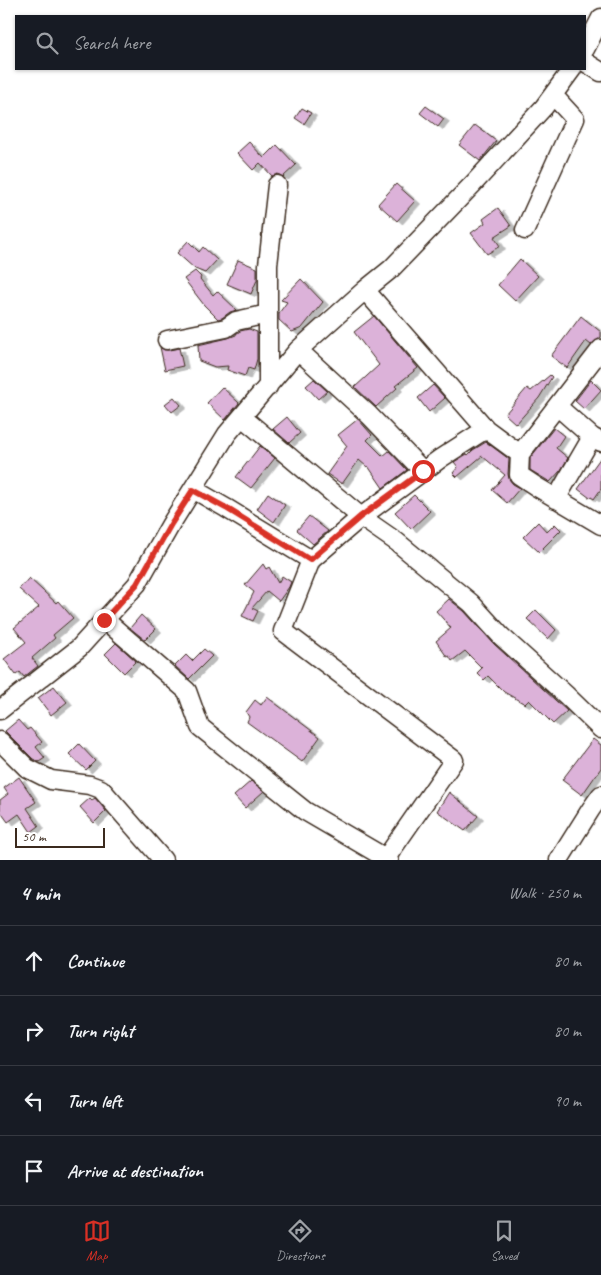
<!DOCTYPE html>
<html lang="en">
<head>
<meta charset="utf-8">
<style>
	body { margin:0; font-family:Caveat,sans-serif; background:#242831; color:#f1f3f6 }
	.scale { position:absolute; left:15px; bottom:12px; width:90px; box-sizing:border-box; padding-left:5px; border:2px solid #3b2a1e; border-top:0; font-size:14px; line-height:18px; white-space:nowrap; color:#3b2a1e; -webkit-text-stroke:4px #fff; paint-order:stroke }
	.stop { position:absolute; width:15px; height:15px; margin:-11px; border:4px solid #d93025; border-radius:50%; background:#fff }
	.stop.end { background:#d93025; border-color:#fff; box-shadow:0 1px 5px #0008 }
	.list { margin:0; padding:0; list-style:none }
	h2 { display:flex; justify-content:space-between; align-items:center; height:65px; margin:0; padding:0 20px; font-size:21px }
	h2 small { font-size:16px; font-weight:400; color:#9ea1a6 }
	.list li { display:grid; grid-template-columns:32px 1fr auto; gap:15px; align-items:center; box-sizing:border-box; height:70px; padding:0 20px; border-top:1px solid #363941 }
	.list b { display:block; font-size:19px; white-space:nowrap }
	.list em { font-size:16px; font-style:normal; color:#9ea1a6 }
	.icon { flex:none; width:28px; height:28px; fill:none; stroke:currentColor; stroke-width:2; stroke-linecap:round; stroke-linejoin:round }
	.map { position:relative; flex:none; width:601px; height:860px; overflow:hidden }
	.search { position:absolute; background:#171b24; box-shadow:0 1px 4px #0004; left:15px; right:15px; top:15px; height:55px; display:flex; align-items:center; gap:12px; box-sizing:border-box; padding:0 18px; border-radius:0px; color:#9ea1a6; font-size:19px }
	.sheet { height:345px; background:#171b24 }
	nav { display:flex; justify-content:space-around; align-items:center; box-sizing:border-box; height:70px; border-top:1px solid #363941; background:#171b24; font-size:14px; color:#9ea1a6 }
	nav a { display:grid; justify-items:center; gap:2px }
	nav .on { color:#d93025 }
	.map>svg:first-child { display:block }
	.building { fill:#dcb2d9; stroke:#3b2a1e; filter:url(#shadow) }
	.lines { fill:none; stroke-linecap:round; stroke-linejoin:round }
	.minor-casing { stroke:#3b2a1e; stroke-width:21 }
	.minor { stroke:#fff; stroke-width:18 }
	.route { stroke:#d93025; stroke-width:6 }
</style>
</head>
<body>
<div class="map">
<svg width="601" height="860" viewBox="0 0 601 860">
	<defs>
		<filter id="shadow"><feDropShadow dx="5.5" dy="3" stdDeviation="0" flood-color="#0004"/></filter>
	</defs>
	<rect width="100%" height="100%" fill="#fff"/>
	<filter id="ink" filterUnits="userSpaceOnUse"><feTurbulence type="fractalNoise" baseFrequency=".02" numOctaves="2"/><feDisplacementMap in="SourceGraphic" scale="10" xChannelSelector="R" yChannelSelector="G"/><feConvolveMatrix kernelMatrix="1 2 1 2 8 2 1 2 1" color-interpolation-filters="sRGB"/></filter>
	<g filter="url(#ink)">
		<path class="building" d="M426,106L444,119L438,127L420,113Z
			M302,108L311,113L304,124L295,118Z
			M475,125L496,141L480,161L459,145Z
			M249,142L264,158L277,145L296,165L283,177L278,174L272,176L260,163L253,170L237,153Z
			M396,184L415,201L397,221L378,204Z
			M498,208L511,226L494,237L500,246L487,254L471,233L485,223L483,219Z
			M188,241L199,252L203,247L217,260L205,273L195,269L177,253Z
			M520,259L538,276L515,301L498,285Z
			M238,260L257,268V280L251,294L227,284Z
			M195,271L201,277L200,279L213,295L217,291L237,310L230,312L222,318L218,319L204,305L184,279Z
			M301,279L323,302L302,328L292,332L279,320V313L287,302L281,300Z
			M374,316L418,368L395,386L397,388L376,407L355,387L379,365L354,332Z
			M581,316L601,332V337L591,345L586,341L567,368L551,356Z
			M249,329L257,332V359L254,370L248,368L245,376L227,370L228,366L215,367L199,361L198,345L228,338L236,335V334L240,331Z
			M160,347L164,350H169L179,348L183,366L165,370Z
			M550,375L552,377L539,398L516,424L505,414L527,388L531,391Z
			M314,379L327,391L318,399L306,386Z
			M591,380L601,390L584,409L575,401Z
			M433,385L445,398L429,412L418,398Z
			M222,387L239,403L225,420L207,403Z
			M174,397L181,405L172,412L165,404Z
			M287,417L300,433L289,443L273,429Z
			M358,419L372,435L367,440L383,456L389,451L407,470L383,488L368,466L367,467L359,460L342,484L327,474L347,446L338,435Z
			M554,428L564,436L556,448L568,458L561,470L550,482L530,470V458Z
			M486,442L509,459L508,474L509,479L513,484L520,488L507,503L492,490L505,475L482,456L457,477L453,473L458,467L454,462L467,454L468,455L473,450Z
			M260,446L275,458L251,488L236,477Z
			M601,457V489L594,499L591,497L590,498L578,489Z
			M268,493L285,505L274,522L257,509Z
			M414,495L430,511L411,529L395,512Z
			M309,516L328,531L313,544L297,530Z
			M538,522L547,532L555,524L561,530L539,552L523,537Z
			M263,564L266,569L269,567L278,583L282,576L291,582L289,587L279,601L267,591L252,608L258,611L253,621L242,616L254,592L245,585Z
			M29,578L56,603L58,601L73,618L53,635L55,638L32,658L38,666L24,677L20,672L16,675L4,659L26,642L14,628L39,607L19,589Z
			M449,599L464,611L494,644L567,711L553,724L529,700L525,704L504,692L488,676L484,680L477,673L482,668L465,651L452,661L449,656L447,657L436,641L451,628L436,611Z
			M536,610L556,630L548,639L527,619Z
			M141,615L156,629L145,640L130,628Z
			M116,643L136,661L124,673L105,654Z
			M204,649L212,656L189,679L175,666L186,655L192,661Z
			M54,686L67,702L51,715L38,698Z
			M267,697L320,737L302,762L247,722L249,717L246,712L255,700L261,705Z
			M18,720L27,730L30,728L42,742L36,747L45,758L39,762L33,759L5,731Z
			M593,739L601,745V768L582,795L562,780Z
			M79,744L95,761L86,770L69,754Z
			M19,777L36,802L27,808L39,826L31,832L19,814L8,822L0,811V800L8,794L4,788Z
			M251,781L264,791L245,808L234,796Z
			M449,792L478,816L465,831L437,811Z
			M90,798L92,800L95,798L106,811L94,823L80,807Z"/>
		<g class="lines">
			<g class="minor-casing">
				<path id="minor" d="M585,49L601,18
					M585,62L601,72
					M525,230L575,119L553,95
					M365,290L486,429
					M167,340L226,328L236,321L268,314
					M601,349L520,454L486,429L441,458L361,517L397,542L471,603L501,636L566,695L601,729
					M298,350L369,415L423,471
					M268,387V265L277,185
					M557,406L592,437
					M242,417L361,517L311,560L283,631L454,760L386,858
					M520,454L519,475L537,487L601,525
					M193,489L226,508L311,560
					M556,499L592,437L601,442
					M105,620L187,691L200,727L305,811L389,860
					M0,710L79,648L137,584L171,524L227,434L298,350L365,290L391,269L473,184L544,107L572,69
					M0,741L27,768L51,780L90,785L101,789L163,860
					M559,860L591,809L601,795"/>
			</g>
			<use href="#minor" class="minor"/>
		</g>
	</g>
	<g class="lines" filter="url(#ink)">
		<path class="route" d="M104,620L137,584L171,524L193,490L226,508L310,560L360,517L423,471"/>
	</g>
</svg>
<div class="scale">50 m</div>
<div class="stop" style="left:423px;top:471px"></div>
<div class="stop end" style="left:104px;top:620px"></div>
<div class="search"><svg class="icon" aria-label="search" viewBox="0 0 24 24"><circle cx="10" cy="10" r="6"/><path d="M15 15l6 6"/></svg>Search here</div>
</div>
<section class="sheet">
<h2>4 min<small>Walk · 250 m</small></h2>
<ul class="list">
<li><svg class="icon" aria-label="ahead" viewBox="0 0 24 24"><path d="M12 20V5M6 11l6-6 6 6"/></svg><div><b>Continue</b></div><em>80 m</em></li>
<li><svg class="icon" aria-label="right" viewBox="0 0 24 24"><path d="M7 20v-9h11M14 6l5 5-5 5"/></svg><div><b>Turn right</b></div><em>80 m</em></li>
<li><svg class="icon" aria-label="left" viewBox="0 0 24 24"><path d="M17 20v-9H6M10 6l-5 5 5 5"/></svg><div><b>Turn left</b></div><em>90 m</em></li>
<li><svg class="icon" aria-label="arrive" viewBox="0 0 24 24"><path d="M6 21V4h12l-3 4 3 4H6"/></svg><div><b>Arrive at destination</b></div></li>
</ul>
</section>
<nav>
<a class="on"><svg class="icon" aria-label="map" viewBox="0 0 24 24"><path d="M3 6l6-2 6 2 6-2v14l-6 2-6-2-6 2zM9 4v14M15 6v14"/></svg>Map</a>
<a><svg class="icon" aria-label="directions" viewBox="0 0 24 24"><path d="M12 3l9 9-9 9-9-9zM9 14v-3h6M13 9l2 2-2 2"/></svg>Directions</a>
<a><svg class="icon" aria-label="saved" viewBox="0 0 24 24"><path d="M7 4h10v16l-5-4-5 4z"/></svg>Saved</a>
</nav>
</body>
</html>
